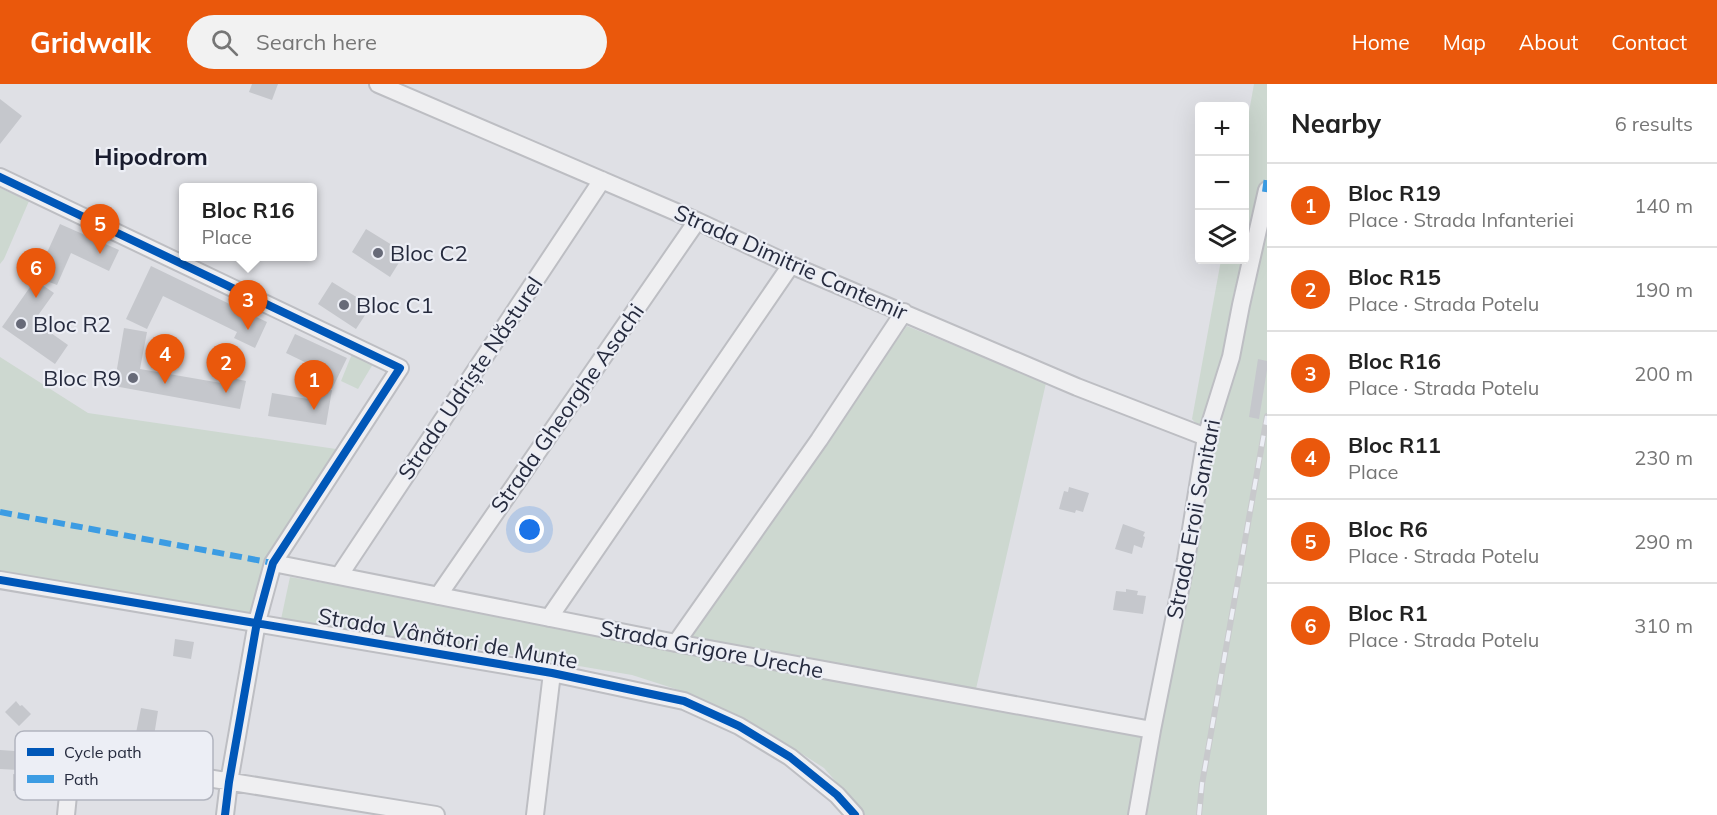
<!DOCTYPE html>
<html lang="en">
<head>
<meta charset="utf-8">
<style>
	body { margin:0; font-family:Mulish,sans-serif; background:#f2f2f2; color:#222 }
	.controls { position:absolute; right:18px; top:18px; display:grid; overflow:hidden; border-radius:6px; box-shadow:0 6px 24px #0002 }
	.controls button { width:54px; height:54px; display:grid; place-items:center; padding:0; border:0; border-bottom:2px solid #e0e0e0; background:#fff; color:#222; font:30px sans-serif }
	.you { position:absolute; left:530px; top:446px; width:21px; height:21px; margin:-15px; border:4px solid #fff; border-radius:50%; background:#1a73e8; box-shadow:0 0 0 9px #1a73e833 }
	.badge { display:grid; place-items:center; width:39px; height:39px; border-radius:50%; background:#ea580c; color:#fff; font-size:20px; font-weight:700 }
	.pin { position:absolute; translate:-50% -50px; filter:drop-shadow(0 2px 3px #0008) }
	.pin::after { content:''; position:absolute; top:32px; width:21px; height:18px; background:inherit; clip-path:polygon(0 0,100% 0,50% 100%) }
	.popup { position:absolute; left:179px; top:99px; width:138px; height:78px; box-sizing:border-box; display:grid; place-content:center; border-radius:6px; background:#fff; filter:drop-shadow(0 2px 4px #0005); font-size:20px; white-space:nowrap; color:#767676 }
	.popup b { font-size:22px; color:#222 }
	.popup::after { content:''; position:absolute; left:50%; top:100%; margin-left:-12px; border:12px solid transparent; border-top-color:#fff }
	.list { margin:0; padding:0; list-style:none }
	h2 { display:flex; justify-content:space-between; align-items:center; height:78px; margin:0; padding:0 24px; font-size:26px }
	h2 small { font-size:20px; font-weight:400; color:#767676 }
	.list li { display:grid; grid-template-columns:39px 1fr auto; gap:18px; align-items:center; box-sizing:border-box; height:84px; padding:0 24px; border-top:2px solid #e0e0e0 }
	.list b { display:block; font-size:22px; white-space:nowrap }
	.list p { margin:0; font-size:20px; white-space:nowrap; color:#767676 }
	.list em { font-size:20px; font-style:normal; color:#767676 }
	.icon { flex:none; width:33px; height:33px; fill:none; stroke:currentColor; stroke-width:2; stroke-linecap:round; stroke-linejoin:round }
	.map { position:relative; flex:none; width:1267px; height:731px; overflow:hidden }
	header { display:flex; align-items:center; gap:36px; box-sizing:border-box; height:84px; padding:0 30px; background:#ea580c; color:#fff }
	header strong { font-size:28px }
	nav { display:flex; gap:33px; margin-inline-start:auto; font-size:21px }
	.search { width:420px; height:54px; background:#f2f2f2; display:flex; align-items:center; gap:15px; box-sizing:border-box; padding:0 21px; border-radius:33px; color:#767676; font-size:22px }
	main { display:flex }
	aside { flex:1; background:#fff }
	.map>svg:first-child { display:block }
	.green { fill:#cdd8d0 }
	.building { fill:#c5c7cc }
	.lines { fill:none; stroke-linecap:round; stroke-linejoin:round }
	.minor-casing { stroke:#bdbec3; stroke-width:20 }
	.minor { stroke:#efeff1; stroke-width:16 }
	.rail-casing { stroke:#c8c9cc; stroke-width:6 }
	.rail { stroke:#eceef5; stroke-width:4; stroke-dasharray:11; stroke-linecap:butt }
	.quiet { stroke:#3c9ce3; stroke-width:6; stroke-dasharray:12 6; stroke-linecap:butt }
	.cycleway-casing { stroke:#eceef5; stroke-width:11 }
	.cycleway { stroke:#0057b8; stroke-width:8 }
	.poi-dot { fill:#676a78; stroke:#eceef5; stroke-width:2 }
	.labels { text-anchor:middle; stroke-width:4.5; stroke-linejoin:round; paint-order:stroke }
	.poi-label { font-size:22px; fill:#262b3e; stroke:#eceef5; text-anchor:start }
	.street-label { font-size:22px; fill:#262b3e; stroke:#eceef5 }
	.neighbourhood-label { font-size:24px; font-weight:bold; fill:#191c2e; stroke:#eceef5 }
	.key { fill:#eceef5; stroke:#b1b4be; stroke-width:1.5 }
	.key-label { font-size:16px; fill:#262b3e }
</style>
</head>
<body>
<header>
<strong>Gridwalk</strong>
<div class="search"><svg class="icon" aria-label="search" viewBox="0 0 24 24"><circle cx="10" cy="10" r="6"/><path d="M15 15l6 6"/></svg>Search here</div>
<nav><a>Home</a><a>Map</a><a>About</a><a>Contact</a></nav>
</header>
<main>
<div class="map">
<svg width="1267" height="731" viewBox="0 0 1267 731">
	<rect width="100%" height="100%" fill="#dfe0e5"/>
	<path class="green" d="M1254,0H1267V731H865L824,684L768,648L688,609L632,591L443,559L280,540L290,493L681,562L907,242L1046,299L973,618L1155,646L1210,355L1192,335L1221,176H1244L1245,50Z
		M0,104L29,117L4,175L0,180Z
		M352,270L373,280L358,305L341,297Z
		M0,273L88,329L343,366L251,536L0,493Z"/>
	<path class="building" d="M252,0H278L272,16L249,8Z
		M0,15L22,32L0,60Z
		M60,140L119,166L109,187L71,169L57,201L36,193Z
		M366,145L405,169L390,193L352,168Z
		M151,182L267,238L255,264L234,254L237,248L163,212L147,245L126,235Z
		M35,196L54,209L34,237L68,261L55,280L2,243Z
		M332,198L371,222L356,245L318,220Z
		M124,244L147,248L140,285L221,299L223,292L246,297L240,325L114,302Z
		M295,250L347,274L332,305L312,295L317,284L286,269Z
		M1258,275L1267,277V286L1259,335L1249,333Z
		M310,302L332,306L326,341L268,332L272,309L308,315Z
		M1069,403L1089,409L1083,428L1076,426L1075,429L1059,425L1064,407L1068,408Z
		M1123,440L1145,448L1143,452L1145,453L1142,464L1134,461L1132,470L1115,465Z
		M1126,505L1138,507L1137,511L1146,512L1143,530L1113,526L1116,507L1126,508Z
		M175,555L194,558L191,575L173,572Z
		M16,617L20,622L22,621L31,630L19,642L5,628Z
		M141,624L158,627L154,652L136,649Z
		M161,648L190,653L188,668L180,667V664L171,663L170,667L158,665Z
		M0,666L15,667V670H20L19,686L0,685Z
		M13,690L37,693L36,708L13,707Z"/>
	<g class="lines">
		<g class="minor-casing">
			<path id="minor" d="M378,0L697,137L791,181L1077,303L1206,353
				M0,93L400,284L273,479L257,538L229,698L225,731
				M273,479L676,559L1152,646
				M339,492L602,96
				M0,496L552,589L684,617L739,642L790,673L837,711L855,731
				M438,512L697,137
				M549,534L791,181
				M676,559L819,356L904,228
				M66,731L72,672L436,731
				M535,731L552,589
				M1137,731L1152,646L1186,476L1206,353L1231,273L1241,221L1267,106"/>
		</g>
		<use href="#minor" class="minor"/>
		<g class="rail-casing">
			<path id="rail" d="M1199,731L1202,700L1267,332"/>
		</g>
		<use href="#rail" class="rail"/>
		<path class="quiet" d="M1265,108L1267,93
			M0,428L273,479"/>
		<g class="cycleway-casing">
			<path id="cycleway" d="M0,93L400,284L273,479L257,538L229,698L225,731
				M0,496L552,589L684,617L739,642L790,673L837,711L855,731"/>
		</g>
		<use href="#cycleway" class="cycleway"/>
	</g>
	<g class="poi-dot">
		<circle cx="378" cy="169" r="6"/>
		<circle cx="344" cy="221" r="6"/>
		<circle cx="21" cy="240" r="6"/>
		<circle cx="133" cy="294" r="6"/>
	</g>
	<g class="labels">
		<g class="poi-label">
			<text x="390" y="177">Bloc C2</text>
			<text x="356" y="229">Bloc C1</text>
			<text x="33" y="248">Bloc R2</text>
			<text x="121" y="302" text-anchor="end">Bloc R9</text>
		</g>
		<g class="street-label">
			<text transform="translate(791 178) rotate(24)" y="8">Strada Dimitrie Cantemir</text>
			<text transform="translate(470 294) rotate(-56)" y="8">Strada Udriște Năsturel</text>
			<text transform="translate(567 324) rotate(-55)" y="8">Strada Gheorghe Asachi</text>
			<text transform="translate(1193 435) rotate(-79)" y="8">Strada Eroii Sanitari</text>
			<text transform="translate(448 554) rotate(10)" y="8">Strada Vânători de Munte</text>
			<text transform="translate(712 565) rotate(11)" y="8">Strada Grigore Ureche</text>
		</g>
		<g class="neighbourhood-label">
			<text x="151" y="81">Hipodrom</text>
		</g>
	</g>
	<rect x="15" y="647" width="198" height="69" rx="9" class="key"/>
	<rect x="27" y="664" width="27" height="8" fill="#0057b8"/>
	<rect x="27" y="691" width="27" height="8" fill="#3c9ce3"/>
	<g class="key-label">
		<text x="64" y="674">Cycle path</text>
		<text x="64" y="701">Path</text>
	</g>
</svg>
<div class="controls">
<button>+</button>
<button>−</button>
<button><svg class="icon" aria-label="layers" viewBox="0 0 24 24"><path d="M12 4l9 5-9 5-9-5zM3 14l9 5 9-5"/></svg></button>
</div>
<div class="you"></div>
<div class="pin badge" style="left:314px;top:326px">1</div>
<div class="pin badge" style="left:226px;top:309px">2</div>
<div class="pin badge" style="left:248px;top:246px">3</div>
<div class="popup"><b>Bloc R16</b>Place</div>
<div class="pin badge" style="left:165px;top:300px">4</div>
<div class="pin badge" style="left:100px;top:170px">5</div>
<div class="pin badge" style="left:36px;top:214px">6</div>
</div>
<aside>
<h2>Nearby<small>6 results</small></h2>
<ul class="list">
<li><span class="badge">1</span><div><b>Bloc R19</b><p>Place · Strada Infanteriei</p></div><em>140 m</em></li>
<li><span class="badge">2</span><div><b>Bloc R15</b><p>Place · Strada Potelu</p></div><em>190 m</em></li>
<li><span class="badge">3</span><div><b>Bloc R16</b><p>Place · Strada Potelu</p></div><em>200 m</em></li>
<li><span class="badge">4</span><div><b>Bloc R11</b><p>Place</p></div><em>230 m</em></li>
<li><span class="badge">5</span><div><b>Bloc R6</b><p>Place · Strada Potelu</p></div><em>290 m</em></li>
<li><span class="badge">6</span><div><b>Bloc R1</b><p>Place · Strada Potelu</p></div><em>310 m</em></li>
</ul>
</aside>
</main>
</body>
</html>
